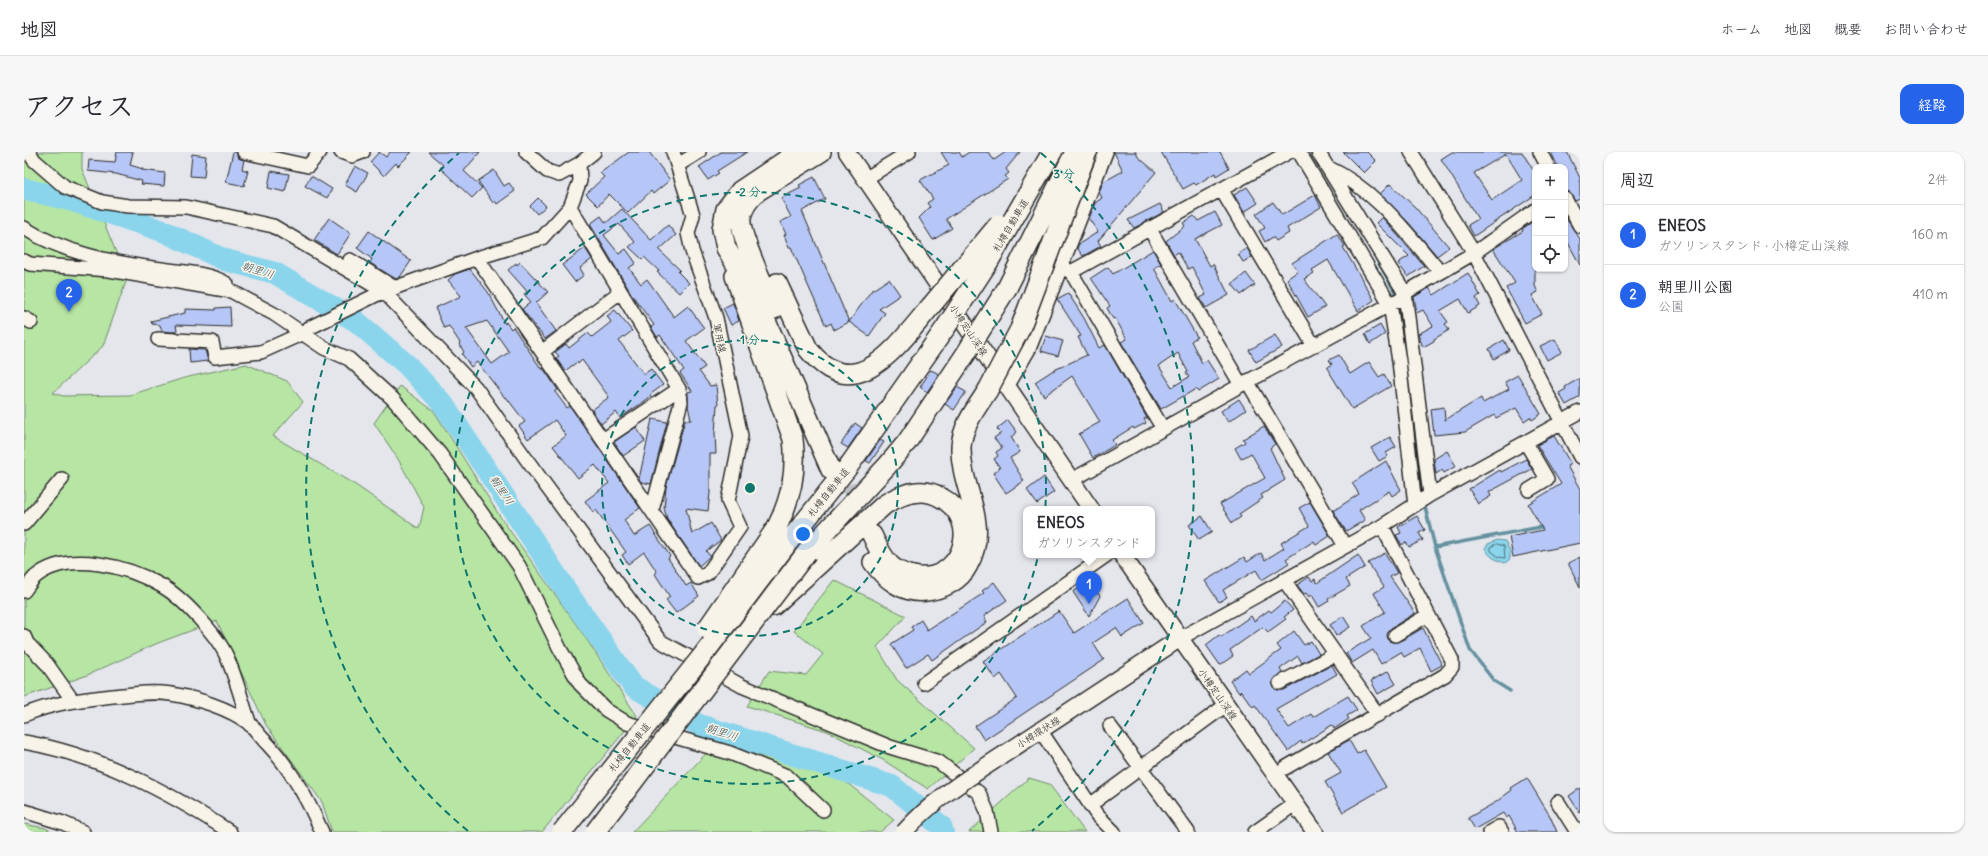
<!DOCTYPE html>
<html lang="ja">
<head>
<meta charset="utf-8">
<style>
	body { margin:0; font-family:Delius,"Klee One",sans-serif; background:#f7f7f7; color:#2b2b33 }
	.controls { position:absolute; right:12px; top:12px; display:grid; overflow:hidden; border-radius:8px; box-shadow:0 1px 3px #0004 }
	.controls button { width:36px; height:36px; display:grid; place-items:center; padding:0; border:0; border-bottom:1px solid #e1e1e2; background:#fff; color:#2b2b33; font:20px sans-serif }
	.you { position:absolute; left:779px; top:382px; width:14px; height:14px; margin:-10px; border:3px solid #fff; border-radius:50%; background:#1a73e8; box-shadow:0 0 0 6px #1a73e833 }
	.badge { display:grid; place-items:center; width:26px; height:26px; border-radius:50%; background:#2563eb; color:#fff; font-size:13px; font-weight:700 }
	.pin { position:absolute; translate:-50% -33px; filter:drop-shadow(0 1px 2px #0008) }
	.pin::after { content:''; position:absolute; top:21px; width:14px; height:12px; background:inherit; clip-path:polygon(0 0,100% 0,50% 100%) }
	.popup { position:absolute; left:999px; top:354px; width:132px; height:52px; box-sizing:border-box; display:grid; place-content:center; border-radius:8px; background:#fff; filter:drop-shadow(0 1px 3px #0005); font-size:13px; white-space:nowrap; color:#7c7c81 }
	.popup b { font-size:15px; color:#2b2b33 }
	.popup::after { content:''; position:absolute; left:50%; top:100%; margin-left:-8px; border:8px solid transparent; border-top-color:#fff }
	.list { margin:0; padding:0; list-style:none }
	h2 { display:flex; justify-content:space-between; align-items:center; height:52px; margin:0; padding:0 16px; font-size:17px }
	h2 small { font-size:13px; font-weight:400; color:#7c7c81 }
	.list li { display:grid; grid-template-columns:26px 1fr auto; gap:12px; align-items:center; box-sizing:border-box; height:60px; padding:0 16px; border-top:1px solid #e1e1e2 }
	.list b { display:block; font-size:15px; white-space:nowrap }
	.list p { margin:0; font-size:13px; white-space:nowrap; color:#7c7c81 }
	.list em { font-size:13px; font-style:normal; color:#7c7c81 }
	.icon { flex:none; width:22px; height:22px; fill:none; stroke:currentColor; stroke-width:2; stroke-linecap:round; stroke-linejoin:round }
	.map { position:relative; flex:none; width:1556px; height:680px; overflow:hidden; border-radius:12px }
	header { display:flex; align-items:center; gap:24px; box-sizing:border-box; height:56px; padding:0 20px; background:#fff; border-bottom:1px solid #e1e1e2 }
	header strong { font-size:19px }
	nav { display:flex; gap:22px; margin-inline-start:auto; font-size:14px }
	.intro { display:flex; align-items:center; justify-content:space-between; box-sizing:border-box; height:96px; padding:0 24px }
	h1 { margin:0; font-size:28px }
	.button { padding:10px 18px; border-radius:12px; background:#2563eb; color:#fff; font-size:14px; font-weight:700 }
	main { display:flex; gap:24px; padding:0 24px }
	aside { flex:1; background:#fff; border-radius:12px; box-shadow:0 1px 3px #0004 }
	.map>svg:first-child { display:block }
	.green { fill:#b6e5a4; stroke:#708868 }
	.water { fill:#8bd5ec; stroke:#65919f }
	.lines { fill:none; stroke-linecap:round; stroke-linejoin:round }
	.shore { stroke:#516f78; stroke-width:1 }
	.stream { stroke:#65919f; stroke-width:3.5 }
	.river { stroke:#8bd5ec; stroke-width:22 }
	.building { fill:#b6c6f6; stroke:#2b2b2b; fill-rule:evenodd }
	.highway-tunnel { stroke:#bfc1c5; stroke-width:19; stroke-dasharray:19 10; stroke-linecap:butt }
	.minor-casing { stroke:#2b2b2b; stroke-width:16 }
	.major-casing { stroke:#2b2b2b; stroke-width:19 }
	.highway-casing { stroke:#2b2b2b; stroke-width:22 }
	.minor { stroke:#f7f3e8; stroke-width:13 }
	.major { stroke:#f7f3e8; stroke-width:16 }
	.highway { stroke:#f7f3e8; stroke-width:19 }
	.major-bridge-casing { stroke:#2b2b2b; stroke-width:19; stroke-linecap:butt }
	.highway-bridge-casing { stroke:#2b2b2b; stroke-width:22; stroke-linecap:butt }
	.major-bridge { stroke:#f7f3e8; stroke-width:16 }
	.highway-bridge { stroke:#f7f3e8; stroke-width:19 }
	.ring { fill:none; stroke:#0f766e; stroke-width:2; stroke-dasharray:7 5 }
	.labels { text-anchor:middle; stroke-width:3; stroke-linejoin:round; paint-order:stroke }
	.street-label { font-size:10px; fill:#2b2b2b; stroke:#f7f3e8 }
	.water-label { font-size:11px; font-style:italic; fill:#43565b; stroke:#f7f3e8 }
	.centre { fill:#0f766e; stroke:#f7f3e8; stroke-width:2 }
	.ring-label { font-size:12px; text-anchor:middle; font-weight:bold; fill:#0f766e; stroke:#f7f3e8; stroke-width:3; stroke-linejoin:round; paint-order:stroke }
</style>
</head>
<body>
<header>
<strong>地図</strong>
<nav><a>ホーム</a><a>地図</a><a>概要</a><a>お問い合わせ</a></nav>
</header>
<div class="intro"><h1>アクセス</h1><a class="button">経路</a></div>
<main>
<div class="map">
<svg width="1556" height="680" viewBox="0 0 1556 680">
	<rect width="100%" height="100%" fill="#e4e6ec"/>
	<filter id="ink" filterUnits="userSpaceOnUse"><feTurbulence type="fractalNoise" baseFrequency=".025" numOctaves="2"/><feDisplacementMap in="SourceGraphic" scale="8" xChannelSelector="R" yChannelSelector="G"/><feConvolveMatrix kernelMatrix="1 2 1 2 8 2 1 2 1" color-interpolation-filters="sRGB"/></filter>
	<g filter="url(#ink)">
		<path class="green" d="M0,0H58V17L103,127L79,194L29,241L39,244L106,243L160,226L222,212L263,229L279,250L249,284L333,334L395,377L400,355L374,307L350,271L376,234L410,259L477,366L561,485L613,564L518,680H308L298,650L242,573L193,469L134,491L61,524L0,545Z
			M810,428L882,464L853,495L873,528L950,596L904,637L859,608L803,579L723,554L745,519L782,523L799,502L770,479Z
			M691,592L813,623L870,668L856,680H608Z
			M1005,626L1025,632L1061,680H945Z
			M0,672L21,676L29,680H0Z"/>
		<path class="water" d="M1473,388L1481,389L1486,399V407L1481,411C1472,408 1465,405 1461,396L1464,392Z"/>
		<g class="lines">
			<path class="shore" d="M1473,392L1480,394L1481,406L1475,405L1467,399V395Z"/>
			<path class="stream" d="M1353,108L1374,145
				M1384,216L1399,345
				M1400,351L1411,395L1522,374
				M1411,395L1446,498L1470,529L1486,539"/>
			<path class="river" d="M0,37L46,48L139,79L201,108L251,121L332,169L383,213L419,252L548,447L609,534L675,573L868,634L917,674L919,680"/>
		</g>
		<path class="building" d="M93,0H109L106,13L119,17L118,18L141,21L140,34L117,32L118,29L92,22L64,19L65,8L91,10Z
			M209,0H212L214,6L220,8L218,17L224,19L220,34L202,30Z
			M355,0L362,5L366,0H388L374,14L372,11L360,24L346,10Z
			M404,0H456L440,19L458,36L448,46L416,16L419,13Z
			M605,0H625L646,28L629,42L627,39L604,61L585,42L574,54L562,42L580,25L576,21Z
			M697,0H723L693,19L695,21L684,28L675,15Z
			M917,0H935L938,5L945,0H964L970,8L982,0H996L982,17L985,21L981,24L984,27L922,67L928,76L909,88L895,66L906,55L903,51L909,47L896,28L925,13Z
			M1090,0H1112L1114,5L1132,20L1074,89L1077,94L1059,104L1053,96L1055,92L1074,80L1065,67L1071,51L1078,46L1075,40L1079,30L1099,19Z
			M1137,0H1196L1205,16L1192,24L1191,21L1172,33L1170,31L1159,37Z
			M1319,0H1343L1352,9L1340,21Z
			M1428,0H1498L1511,21V43L1450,84L1444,73L1454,67L1417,7ZM1482,2L1498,28L1468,48L1450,21Z
			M1527,0H1543L1556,26V47L1551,49L1545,40L1541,39V15H1534Z
			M168,2L182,4L180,25L166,24Z
			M331,14L344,21L333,40L321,33Z
			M470,18L480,34L485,31L491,39L473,52L471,49L469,51L454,29Z
			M247,19L265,22L261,40L244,36Z
			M287,24L308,37L303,46L281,34Z
			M790,25L801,47L778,59L825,170L847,139L865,127L876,143L855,157L861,161L845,184L825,170L810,178L807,171L802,174L767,95H765L760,83L762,82L756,70L767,65L757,46L777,36L775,33Z
			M1366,32L1391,55L1425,95L1413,104L1384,70L1356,42Z
			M1223,35L1234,51L1220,60L1210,43Z
			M1291,43L1297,55L1263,76L1265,81L1252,89L1249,85L1241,90L1235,79L1241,76L1232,62L1249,50L1258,63Z
			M514,46L522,54L513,62L506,54Z
			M1136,52L1140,60L1110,76L1104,68Z
			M598,57L627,88L644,73L652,83L635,98L656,118L654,120L665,131L655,141L633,120L635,119L620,105L618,107L605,95L611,90L595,72L580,83L595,102L602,97L612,111L605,116L617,132L623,127L650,165L664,154L680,176L662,189L681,215L675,219L686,234L692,233L694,253H693L691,281L692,302H686V341L684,359L662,356L668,382L687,371L697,388L682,399L686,404L675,414L643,367L640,356L642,335L661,268H667L664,254V240L668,239L656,221L660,218L636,183L633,185L627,175L630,173L608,143L566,72L577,64L582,71Z
			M1191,60L1198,73L1171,87L1186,114L1189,112L1205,143L1182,156L1176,146L1182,143L1168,115L1164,117L1154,100L1150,103L1142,89L1161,74L1159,71L1170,64L1174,69Z
			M1358,65L1400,114L1384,125L1374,111L1385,104L1352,71Z
			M1541,65L1556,87V113L1541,85Z
			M305,66L327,81L313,102L290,88Z
			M1511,68V134L1514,140L1508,143L1518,162L1501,171L1482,136L1491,131L1469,97L1499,79L1498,77Z
			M345,79L387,109L376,125L372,127L346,111L348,107L333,96Z
			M1313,82L1321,94L1319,95L1350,148L1334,159L1304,108L1288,118L1290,121L1280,127L1301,155L1284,165L1263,127L1274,119L1268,111Z
			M561,96L568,107L556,116L560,123L551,130L538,113Z
			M1223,96L1228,105L1219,110L1214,102Z
			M1129,98L1137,112L1130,116L1148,149L1151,147L1173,185L1167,189L1178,211L1183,208L1195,227L1174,240L1172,237L1137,257L1097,190L1103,187L1091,166L1089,167L1083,156L1086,154L1067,126L1084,115L1089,122ZM1154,201L1164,220L1162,221L1165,225L1148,235L1135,214Z
			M496,110L524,140L512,151L532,179L521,187L498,157L507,150L500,142L503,140L501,137L484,118L492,111L493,113Z
			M446,117L464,140L481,172L482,170L487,177L489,175L518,218L519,216L534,238L531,240L543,256L546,254L616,356L600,368L610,384L626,374L646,404L644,406L662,434L667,431L675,444L652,461L642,448L646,445L631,422L633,420L620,400L604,412L598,403L602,400L572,358L569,360L561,349L585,331L571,313L554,326L529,294L542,284L531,268L504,287L495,274L501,270L482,245L481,246L453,210L447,215L438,202L440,200L435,192L436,191L425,174L420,176L411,156L437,144L424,128L431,122ZM463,169L485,200L468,212L442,176Z
			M1222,121L1231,133L1217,143L1208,132Z
			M1444,121L1456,143L1452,146L1456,154L1444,161L1436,147L1416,159L1424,170L1421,172L1425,178L1410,187V189L1399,195L1394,182L1409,174L1399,158L1393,161L1390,145L1405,136L1410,143Z
			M1044,141L1060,166L1075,196L1081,193L1123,266L1120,267L1122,271L1110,277L1109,275L1088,288L1091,293L1069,306L1055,282L1076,270L1048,224L1020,244L1011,230L1028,219L1063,203L1054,185L1057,184L1033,147Z
			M709,151L715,169L707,173L699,156Z
			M206,155L207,175L152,173L153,179L148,180L138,179L136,173L128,172L127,169L161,161V157L192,158V156Z
			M591,158L608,179L595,189L620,222L627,217L639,233L627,242L625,246L596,266L592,260L577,272L568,258L585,245L558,208L554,212L553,210L541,219L532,206L535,204L531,200L542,192L545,196L564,181L568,185L587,170L583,164Z
			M1356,173L1361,182L1346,192L1341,182Z
			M1251,183L1258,195L1232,210L1225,198Z
			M1022,184L1039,189L1034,204L1017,199Z
			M1531,187L1538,200L1523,208L1516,194Z
			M1480,188L1485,198L1470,207L1465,197Z
			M165,197L181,198L184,209L166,211Z
			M1315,203L1326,222L1345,210L1355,225L1360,222L1367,234L1328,257L1303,216L1308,212L1305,208Z
			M907,218L915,222L903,240L896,235Z
			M1494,223L1517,262L1508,268L1506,265L1500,269L1492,256L1472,266L1470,263L1441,280L1410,283L1407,257L1420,255L1421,268L1457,246L1459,251L1485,237L1481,230Z
			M1556,226V245L1542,253L1535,241L1542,237L1541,235Z
			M933,235L942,240L930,258L921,252Z
			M1215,247L1222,258L1204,270L1197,259Z
			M628,267L643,270L627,332L617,330L615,327Z
			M984,268L993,280L987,285L996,300L986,306L1000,329L982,341L969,321L976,316L970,307L974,304L972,300L978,296L970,286L977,281L973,277Z
			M831,271L838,276L824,296L817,292Z
			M1240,274L1251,292L1246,296L1261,328L1237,343L1239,346L1215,362L1217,365L1208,371L1196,352L1241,326L1227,301L1217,307L1211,296L1221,290L1219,287Z
			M612,275L621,289L599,304L590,290Z
			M1530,284L1547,312L1543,314L1556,337V391L1489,405L1485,385L1519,378L1504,352L1537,332L1513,293Z
			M1366,285L1372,295L1362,301L1364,304L1355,309L1347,296Z
			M856,288L860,290L846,311L842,309Z
			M1423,299L1432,314L1420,321L1418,318L1412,322L1410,307Z
			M1502,307L1508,317L1465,340L1467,344L1454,352L1445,337L1476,318L1477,320Z
			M1362,309L1377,338L1368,344L1365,339L1335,358L1341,368L1322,379L1309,359L1335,342L1328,331Z
			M1020,325L1030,340L1013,352L1003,338Z
			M1286,350L1306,384L1292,393L1290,389L1262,407L1265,411L1238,428L1232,418L1199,438L1203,445L1195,450L1181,429L1220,405L1223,410L1237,401L1241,408L1260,396L1257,391L1285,374L1275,356Z
			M1178,364L1188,380L1175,388L1165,373Z
			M1393,364L1401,378L1395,381L1399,388L1385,395L1382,390L1378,393L1372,383L1377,381L1374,375Z
			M1361,401L1373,421L1366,425L1391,461L1367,476L1363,483L1364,487L1368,490H1375L1399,476L1418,513L1407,519L1396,496L1380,505L1377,500L1357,512L1349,498L1328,511L1322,501L1347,486L1339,474L1361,460L1350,441L1360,435L1344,411Z
			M1334,403L1341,415L1322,427L1326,434L1304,447L1305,449L1295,455L1288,443L1285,445L1282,441L1280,442L1273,433L1285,425L1288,429L1291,427L1293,431Z
			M1556,405V435L1544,411Z
			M1066,429L1076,444L1065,464L1049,440Z
			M970,430L983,448L960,464L963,470L908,508L904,502L882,516L867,492L889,478L887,475L897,468L903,478L960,441L958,439Z
			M1104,446L1120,471L1098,485L1092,476L1069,491L1080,508L960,588L951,574L993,546L977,522L971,527L959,509L1035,459L1050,481Z
			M1261,449L1269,458L1260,465L1262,467L1244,480L1239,475L1206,498L1209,504L1196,513L1182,493L1195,483L1197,485L1227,464L1230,469L1245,458L1247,460Z
			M1319,464L1326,475L1312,484L1306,473Z
			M1270,479L1280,493L1287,489L1295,502L1278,511L1274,504L1256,517L1258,521L1250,526L1248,530L1251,537L1260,538L1308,513L1313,522L1252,557L1265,576L1287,562L1289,565L1324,544L1333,558L1323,564L1325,567L1310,577L1308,573L1278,592L1277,589L1264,599L1231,553L1229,555L1217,539L1215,541L1206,529L1222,517L1225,521L1257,498L1253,493Z
			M1364,519L1372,532L1354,542L1347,529Z
			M1325,588L1333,602L1340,598L1362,635L1319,660L1301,630L1317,621L1304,600Z
			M1503,626L1526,664L1533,680H1494L1485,664L1482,666L1479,661L1451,677L1444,666L1472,650L1488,638L1487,636Z
			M1556,636V661L1545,644Z"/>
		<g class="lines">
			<path class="highway-tunnel" d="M814,306L848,383"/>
			<g class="minor-casing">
				<path id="minor" d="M5,0L10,8L41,35L78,50L104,54L162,55L249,74L359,139L452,236L503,308L636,489L718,534L866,595L915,610L955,641L963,659L967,680
					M220,0L284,14L296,0
					M317,0L328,4L339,0
					M502,0L523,19L535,23L555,12L570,0
					M1275,0L1366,152L1375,209L1391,353
					M1294,0L1381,141L1406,343
					M1387,0L1450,101L1556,305
					M1516,0L1524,15
					M654,13L675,0
					M1303,15C1352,38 1382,80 1416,120
					M841,27L885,0
					M1197,37L1290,194
					M1541,47L1556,74
					M546,55L655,237L657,250L628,358
					M0,76C38,100 85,110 129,116C149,119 186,120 203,132
					M1125,76L1217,233
					M453,106L674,426L684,421L716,375L704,349L717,284L692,166L668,99L664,81L669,63L649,0
					M326,108L371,136
					M0,109L6,112L85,118L207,139L250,162L300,196L325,207L369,247L416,302L495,414L536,497L556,532L582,558L603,571L706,601L763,624L799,658
					M1040,116L1047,120L1139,277
					M1047,120L1265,0
					M0,166L7,170
					M134,187L188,190L191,205L237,200L277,182L285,176L356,141L453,106L518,86L546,55L556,29L555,12
					M518,200L596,140
					M1223,229L1321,394
					M983,235L1005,197L1082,0
					M579,288L655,237
					M1502,291L1523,327L1505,338
					M1048,328L1217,233L1378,146L1381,141L1450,101L1511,58
					M0,372L38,327
					M1260,428L1354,563
					M0,439C3,435 7,429 11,425C44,397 106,415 138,434C159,446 192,482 202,503C212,525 218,550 226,573
					M1371,483L1404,463
					M0,484L3,491L23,512L49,549
					M1155,487L1358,374L1406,343L1556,260
					M900,531L1083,403
					M1256,531L1312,502
					M0,563C28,551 59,547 89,544C108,542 128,539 147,542C172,546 205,556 226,572C231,577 235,583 240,588C266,615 283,645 298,680
					M1086,574L1164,680
					M1016,578L1073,663L1090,680
					M0,590C75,603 143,639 206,680
					M1261,616L1421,523L1428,515V508L1358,374
					M1534,650L1553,680
					M1066,653L1202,553
					M0,659L39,671L59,680
					M1231,680L1271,652
					M1466,680L1475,675L1478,680"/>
			</g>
			<g class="major-casing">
				<path id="major" d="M823,0L1067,357
					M1098,403L1291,680
					M982,601L1155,487"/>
			</g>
			<g class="highway-casing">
				<path id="highway" d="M774,0L716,39L702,57L698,77L702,96L731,144L807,318
					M711,124L769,287C773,320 767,346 753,375
					M753,131L784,197C832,258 875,191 907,154
					M750,157C743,140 715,83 717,67C718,55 726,46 734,39L797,0
					M766,388L824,315L922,175
					M783,400L863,314L883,290L941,203
					M849,410C861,427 880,442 902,439C919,437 936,429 944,413C967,371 936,337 937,295C938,274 953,255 964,238
					M749,454L860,353C877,342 897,334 916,345C962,369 936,435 889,424C881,422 873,419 867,414C858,405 853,394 848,383"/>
			</g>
			<use href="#minor" class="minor"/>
			<use href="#major" class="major"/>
			<use href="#highway" class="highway"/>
			<g class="major-bridge-casing">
				<path id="major-bridge" d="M880,680C909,647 946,625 982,601"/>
			</g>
			<g class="highway-bridge-casing">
				<path id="highway-bridge" d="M907,154L975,72
					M922,175L965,109L1028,0
					M941,203L983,136L1051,0
					M964,238L996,177L1063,0
					M683,477L753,375
					M538,680L679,503L766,388
					M571,680L783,400"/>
			</g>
			<use href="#major-bridge" class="major-bridge"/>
			<use href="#highway-bridge" class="highway-bridge"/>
		</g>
	</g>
	<g class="ring">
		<circle cx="726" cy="336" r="148"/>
		<circle cx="726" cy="336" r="296"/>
		<path d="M444 679A444 444 0 0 1 435 1M1017 1A444 444 0 0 1 1008 679"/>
	</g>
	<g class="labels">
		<g class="street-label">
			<text transform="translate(986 73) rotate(-59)" y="4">札樽自動車道</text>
			<text transform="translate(945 178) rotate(56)" y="4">小樽定山渓線</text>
			<text transform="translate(696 186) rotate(78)" y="4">軍用線</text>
			<text transform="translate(804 340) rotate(-51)" y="4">札樽自動車道</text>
			<text transform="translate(1194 542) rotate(55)" y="4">小樽定山渓線</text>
			<text transform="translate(1014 580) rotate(-33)" y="4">小樽環状線</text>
			<text transform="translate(605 595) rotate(-51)" y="4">札樽自動車道</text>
		</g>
		<g class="water-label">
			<text transform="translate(234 118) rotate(17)" y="4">朝里川</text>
			<text transform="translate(478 338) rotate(56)" y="4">朝里川</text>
			<text transform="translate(698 580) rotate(17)" y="4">朝里川</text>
		</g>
	</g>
	<circle cx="726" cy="336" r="6" class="centre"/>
	<g class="ring-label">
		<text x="1040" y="26">3 分</text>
		<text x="726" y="44">2 分</text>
		<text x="726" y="192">1 分</text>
	</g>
</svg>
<div class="controls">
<button>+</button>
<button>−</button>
<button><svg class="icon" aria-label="locate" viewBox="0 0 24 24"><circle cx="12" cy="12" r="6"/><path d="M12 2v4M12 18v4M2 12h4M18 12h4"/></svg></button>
</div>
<div class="you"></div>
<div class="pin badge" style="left:1065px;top:452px">1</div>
<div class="popup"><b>ENEOS</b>ガソリンスタンド</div>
<div class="pin badge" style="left:45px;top:160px">2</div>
</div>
<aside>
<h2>周辺<small>2件</small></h2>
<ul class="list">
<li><span class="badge">1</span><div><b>ENEOS</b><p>ガソリンスタンド · 小樽定山渓線</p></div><em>160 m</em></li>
<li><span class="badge">2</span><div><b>朝里川公園</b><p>公園</p></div><em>410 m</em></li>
</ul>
</aside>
</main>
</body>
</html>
